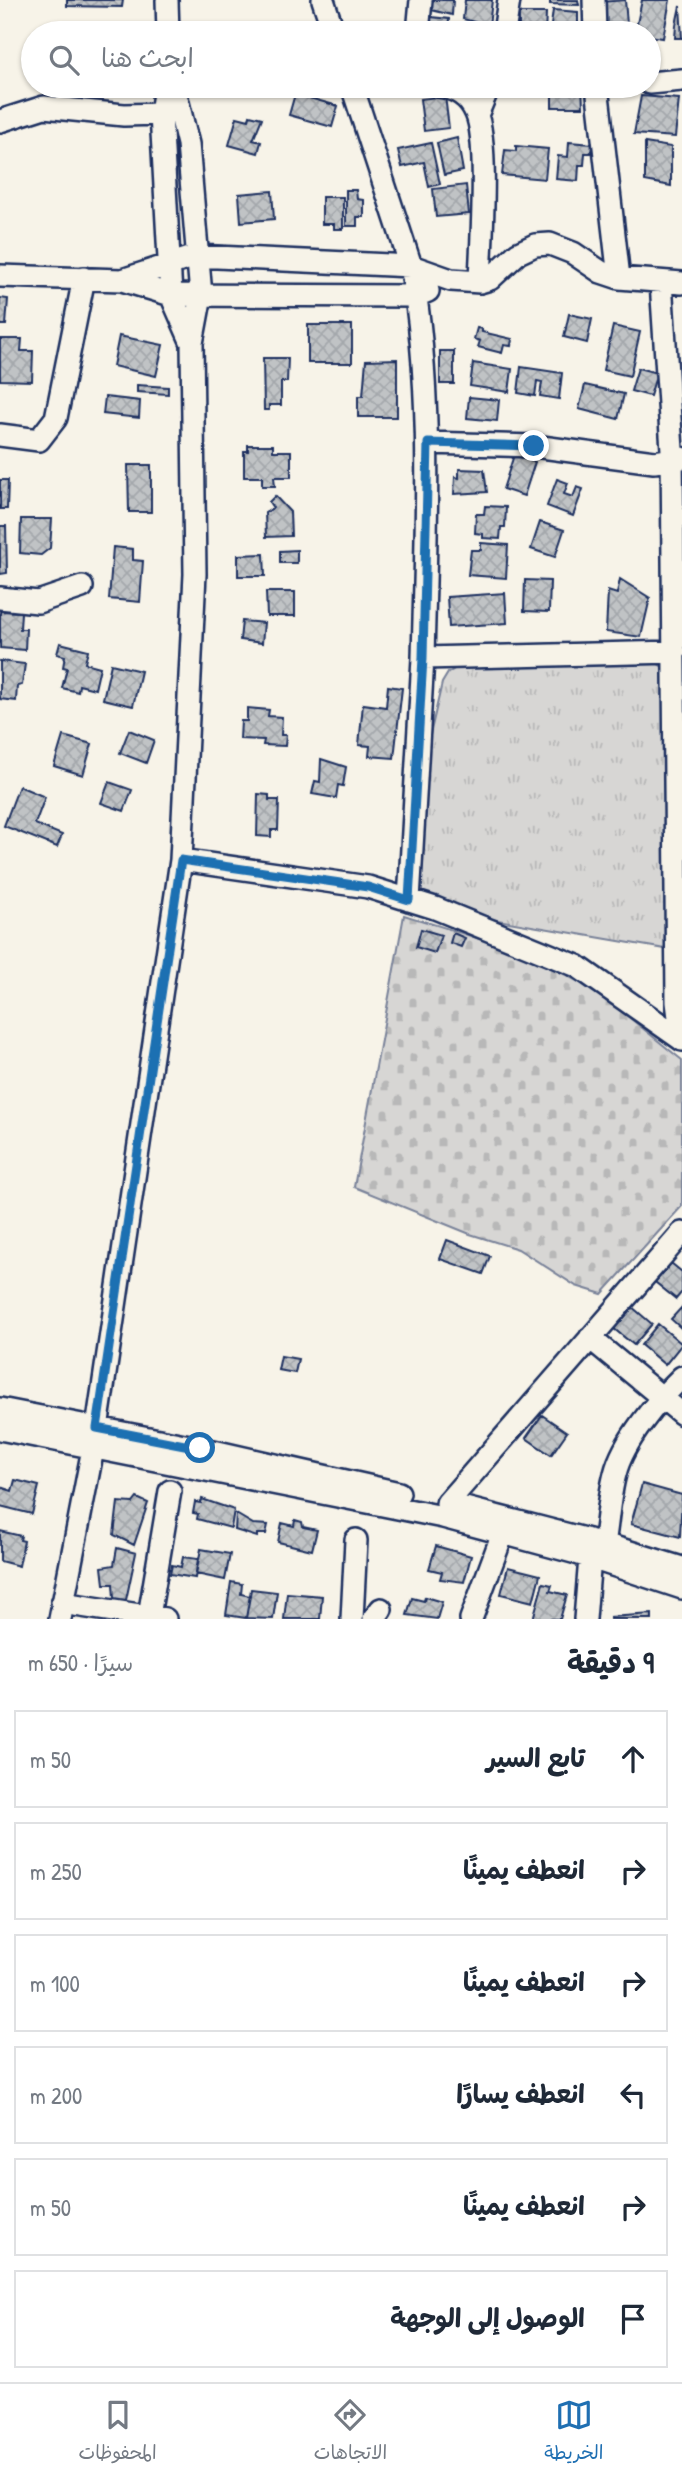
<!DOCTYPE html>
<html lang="ar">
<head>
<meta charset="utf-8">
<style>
	body { margin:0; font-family:"Patrick Hand","Playpen Sans Arabic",sans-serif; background:#f2f2f3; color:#1f2937; direction:rtl }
	.stop { position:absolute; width:21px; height:21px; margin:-16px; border:5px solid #1f6fb2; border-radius:50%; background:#fff }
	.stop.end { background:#1f6fb2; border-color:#fff; box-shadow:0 2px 7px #0008 }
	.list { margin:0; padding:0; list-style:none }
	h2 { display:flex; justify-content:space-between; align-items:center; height:91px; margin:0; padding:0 28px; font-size:30px }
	h2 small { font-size:23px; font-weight:400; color:#747a83 }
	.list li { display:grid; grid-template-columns:46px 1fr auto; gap:21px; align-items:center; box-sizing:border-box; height:98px; margin:0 14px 14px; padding:0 14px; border:2px solid #e0e1e3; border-radius:0px }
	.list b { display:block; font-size:26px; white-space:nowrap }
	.list em { font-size:23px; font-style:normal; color:#747a83 }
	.icon { flex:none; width:38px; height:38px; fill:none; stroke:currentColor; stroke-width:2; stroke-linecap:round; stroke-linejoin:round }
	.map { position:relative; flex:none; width:682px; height:1619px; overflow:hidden; direction:ltr }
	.search { position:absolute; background:#fff; box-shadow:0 2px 5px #0004; left:21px; right:21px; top:21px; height:77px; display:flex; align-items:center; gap:18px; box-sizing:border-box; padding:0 24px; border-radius:38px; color:#747a83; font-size:26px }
	.sheet { height:763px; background:#fff }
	nav { display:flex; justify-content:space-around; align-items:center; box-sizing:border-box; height:98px; border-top:2px solid #e0e1e3; background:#fff; font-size:19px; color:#747a83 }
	nav a { display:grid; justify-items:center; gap:4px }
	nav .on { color:#1f6fb2 }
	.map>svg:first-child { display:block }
	.grass { fill:url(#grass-tufts); stroke:#798299; stroke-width:2 }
	.cemetery { fill:url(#cemetery-stones); stroke:#798299; stroke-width:2 }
	.building { fill:url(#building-cross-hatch); stroke:#1b2f5e; stroke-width:2 }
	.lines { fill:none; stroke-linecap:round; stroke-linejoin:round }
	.minor-casing { stroke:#1b2f5e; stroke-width:26 }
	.minor { stroke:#f7f3e8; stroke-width:21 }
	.route { stroke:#1f6fb2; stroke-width:9 }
</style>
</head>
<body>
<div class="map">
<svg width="682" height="1619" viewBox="0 0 682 1619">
	<defs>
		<pattern id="grass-tufts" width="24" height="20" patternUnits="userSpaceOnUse" patternTransform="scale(1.75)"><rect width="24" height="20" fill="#d7d6d4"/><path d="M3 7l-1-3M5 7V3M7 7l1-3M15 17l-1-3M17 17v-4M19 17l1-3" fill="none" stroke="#b8b8b8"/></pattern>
		<pattern id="cemetery-stones" width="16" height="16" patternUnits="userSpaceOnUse" patternTransform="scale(1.75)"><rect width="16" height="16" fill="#d7d6d4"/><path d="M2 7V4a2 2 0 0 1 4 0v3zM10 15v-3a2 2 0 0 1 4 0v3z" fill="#b8b8b8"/></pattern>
		<pattern id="building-cross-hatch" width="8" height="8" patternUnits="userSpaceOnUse" patternTransform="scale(1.75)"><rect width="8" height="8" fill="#c0c3c5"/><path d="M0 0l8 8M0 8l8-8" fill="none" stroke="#a4a8ac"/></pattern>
	</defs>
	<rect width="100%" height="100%" fill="#f7f3e8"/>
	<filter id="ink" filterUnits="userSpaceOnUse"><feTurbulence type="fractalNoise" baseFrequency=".0143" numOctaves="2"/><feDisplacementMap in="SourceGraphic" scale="14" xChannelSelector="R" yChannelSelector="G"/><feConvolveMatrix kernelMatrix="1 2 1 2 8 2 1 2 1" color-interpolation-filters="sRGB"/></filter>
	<g filter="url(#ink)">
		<path class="grass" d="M649,658L667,670L671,950L474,916L414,888L425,757L442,683L448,673L465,663Z"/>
		<path class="cemetery" d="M404,915C466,934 527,952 584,985C618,1006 650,1035 682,1060V1206L602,1294L576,1286L518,1249L470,1234L354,1187Z"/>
		<path class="building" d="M67,0H123L122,7L67,6Z
			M428,0H453L452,15L427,9Z
			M465,0H492L489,26L463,19Z
			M550,0H578L579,5L550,4Z
			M625,0L627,24L600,28V2Z
			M642,0H670L663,38L649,36V33H635Z
			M680,6L682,38H675L676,25Z
			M553,10L578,12V33H550Z
			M519,13H546L545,33H519Z
			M431,17L449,19L448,33H427Z
			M552,86H582L583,107H552Z
			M295,94L338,106L332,127L289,115Z
			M445,96L449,128L424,131L420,99Z
			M641,96L679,99L675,137L634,134Z
			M250,115L262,118L253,140L261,142L258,153L229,145L237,117L249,120Z
			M457,138L463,171L444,175L437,143Z
			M569,142L592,144L591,153H585L584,165H579L578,181L556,179L558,156L568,157Z
			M431,143L440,184L429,187L424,162L402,167L398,150Z
			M645,143L671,147V186L645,181Z
			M516,146L548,149L545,179L502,175L505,150L516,151Z
			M466,185L469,214L436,217L433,189Z
			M346,190H356L357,199L364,200V217H357V226H346Z
			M272,191L274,219L241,222L239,194Z
			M322,197H343V229H334V224H322Z
			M0,298L8,299L6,325H0Z
			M569,314L592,319L587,343L564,337Z
			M308,325H352V363H308Z
			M613,326L640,332L630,376L603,370Z
			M477,328L482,329V332L512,339L511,346L504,345L502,353L478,347L480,341L474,339Z
			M119,336L163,345L156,376L113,366Z
			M0,339H22L21,351H33L32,381L0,380Z
			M440,351H454V384H440Z
			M263,358H288L287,382H281V405H269V410H264Z
			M397,359V417H358V396H363L366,360Z
			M473,363L512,369L509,392L470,386Z
			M521,367L562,373L559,399L540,396L542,382L537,381L535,396L518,393Z
			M638,368L657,373L650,396L631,391Z
			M137,385L168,387V394L137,392Z
			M585,385L624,394L618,419L579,409Z
			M105,397L140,401L139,418L103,414Z
			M469,397L499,400L497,421L467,418Z
			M248,445H273V451H291V477H274L275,486H262V477H244V451H248Z
			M514,455L535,462L524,496L503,489Z
			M128,465H151V512H129Z
			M459,469L484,470L487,492L454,494L455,477L459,478Z
			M557,479L568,483L564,494L573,497L577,487L583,489L573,516L547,506Z
			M0,480H8L7,509H0Z
			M275,496L290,512L291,536L266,537L265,513L273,508L269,502Z
			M485,506L506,507L505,527H501L500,539L483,538V534L475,533L476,514H484Z
			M21,519H52L50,548L41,555L20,553Z
			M540,522L564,530L555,557L531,549Z
			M0,526H6L7,573L0,574Z
			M481,543L508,545L506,578L468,575L471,550H481Z
			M113,547L133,549V560L143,561L140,602L109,599Z
			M297,550V563H280V551Z
			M264,554L265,576H238V555Z
			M620,579L650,598L641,637L606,632L608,591L617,594Z
			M525,580L550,581L549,612L524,611Z
			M266,592H295V616H267Z
			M505,593L507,623L449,627L447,597Z
			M0,611L21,612L20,629H26L25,650L0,648Z
			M242,621L264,623L262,643L240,640Z
			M60,643L88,650L85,663L100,667L95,689L79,685L78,692L62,688L67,668L63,667L65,656L57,654Z
			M0,661L25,664L22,685L17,686L16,701L0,699Z
			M111,664L141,671L133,706L103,699Z
			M388,686L402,688L394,758L369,756L370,746L359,745L363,704L386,707Z
			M247,708L269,710L268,716L282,717L281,735H286L285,746L263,745L264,740L240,739L241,721H247Z
			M129,730L154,740L146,763L120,753Z
			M63,736L92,744L83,775L54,766Z
			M321,759L346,767L343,786L338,785L336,798L312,794L315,781L320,782Z
			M109,782L132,790L124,811L101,803Z
			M19,786L45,797L35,824L62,835L57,847L4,826Z
			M258,794L269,795V800H279L278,830H271V837L257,836Z
			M421,929L441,935L435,953L416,947Z
			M453,933L465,938L461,947L450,943Z
			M447,1240L490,1256L483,1274L440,1259Z
			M671,1263L682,1272V1292L676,1299L655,1282Z
			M631,1306L652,1324L634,1345L613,1328Z
			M682,1307V1329L671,1319Z
			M658,1324L682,1344L665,1365L641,1345Z
			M281,1356L298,1359L295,1373L278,1370Z
			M542,1415L567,1432L551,1455L526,1438Z
			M15,1480L39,1486L32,1514L0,1506V1487L12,1491Z
			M642,1484L682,1495L680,1537L631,1524Z
			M137,1498L148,1503L134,1545L114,1535L118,1502L133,1503Z
			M202,1499L234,1510L231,1528L197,1519L198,1514L193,1513L195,1502L201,1503Z
			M236,1514L253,1524L268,1525L266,1534H257V1537L235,1530Z
			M295,1520L302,1522L303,1527L317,1530L312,1550L278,1542L282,1523L294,1526Z
			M0,1531L21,1536L20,1540L24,1541L19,1566L0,1561Z
			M436,1546L471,1556L464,1582L440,1579L442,1572L429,1569Z
			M117,1548L136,1553L126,1600L114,1598L113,1584H104L102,1567L114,1565Z
			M201,1549L230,1554L225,1580L196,1574Z
			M183,1557L198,1559L195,1578L170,1574L172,1565L181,1567Z
			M508,1567L540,1575L533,1602L501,1594Z
			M231,1582L242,1584L241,1594L250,1596L246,1618L226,1615Z
			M543,1583L552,1585L550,1591L567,1595L560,1619H533Z
			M251,1589L277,1592L273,1619L246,1618Z
			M287,1593L322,1596L320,1619H284Z
			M425,1597L442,1602L437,1619L407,1615L412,1598L424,1601Z
			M652,1614V1619H610V1617Z"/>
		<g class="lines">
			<g class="minor-casing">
				<path id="minor" d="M167,0L168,33
					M323,0L334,33
					M594,0L595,33
					M418,33L421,0
					M504,33L509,0
					M649,83L682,80
					M165,86L161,114L171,295L192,343
					M352,86L411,266C434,395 426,528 423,658L675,652
					M438,86C455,88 469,96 476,113C489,142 481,245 480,282
					M597,86L619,278
					M477,115L489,86
					M0,121L44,107L124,115L161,114
					M0,276L122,280L171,295L416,296L428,291
					M122,280L196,256L411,266L451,280L480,282L490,279L518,253L535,245L550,244L573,253L601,272L619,278L682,283
					M661,282L672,450L677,1002L682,1040
					M0,435L39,440L56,418L84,278
					M427,443L534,446L654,462L682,458
					M0,598L38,602L82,587
					M181,860L368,887L435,908L577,966L681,1039
					M409,900L423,658
					M590,1338L682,1414
					M0,1409L200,1448L399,1493
					M0,1429L443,1517L573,1552L682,1588
					M447,1503L682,1233
					M465,1508L604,1544L682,1568
					M604,1544C608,1521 609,1496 615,1474C623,1441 658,1400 682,1377
					M62,1603L165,1619
					M149,1616L170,1491
					M60,1619L97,1428L181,860L195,574L192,343L201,295L188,144L174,86
					M352,1619L356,1540
					M374,1619L381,1609
					M471,1619L503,1533
					M585,1619L590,1558"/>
			</g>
			<use href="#minor" class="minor"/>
		</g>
	</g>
	<g class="lines" filter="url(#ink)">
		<path class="route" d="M200,1448L97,1428L181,860L368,887L409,900L423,658L428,443L534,446"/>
	</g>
</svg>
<div class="stop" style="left:200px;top:1448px"></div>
<div class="stop end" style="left:534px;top:446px"></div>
<div class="search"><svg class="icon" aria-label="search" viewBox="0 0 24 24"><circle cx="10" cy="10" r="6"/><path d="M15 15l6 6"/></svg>ابحث هنا</div>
</div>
<section class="sheet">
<h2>9 دقيقة<small>سيرًا · 650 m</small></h2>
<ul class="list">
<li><svg class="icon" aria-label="ahead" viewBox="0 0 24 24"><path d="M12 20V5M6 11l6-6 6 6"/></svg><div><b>تابع السير</b></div><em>50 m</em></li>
<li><svg class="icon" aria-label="right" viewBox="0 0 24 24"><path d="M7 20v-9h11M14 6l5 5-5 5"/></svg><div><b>انعطف يمينًا</b></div><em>250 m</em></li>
<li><svg class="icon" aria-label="right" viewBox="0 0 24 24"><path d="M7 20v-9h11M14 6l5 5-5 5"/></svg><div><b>انعطف يمينًا</b></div><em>100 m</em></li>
<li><svg class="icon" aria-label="left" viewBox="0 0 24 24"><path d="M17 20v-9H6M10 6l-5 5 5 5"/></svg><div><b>انعطف يسارًا</b></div><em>200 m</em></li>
<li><svg class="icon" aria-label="right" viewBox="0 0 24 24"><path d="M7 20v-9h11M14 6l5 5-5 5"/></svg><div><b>انعطف يمينًا</b></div><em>50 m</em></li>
<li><svg class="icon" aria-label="arrive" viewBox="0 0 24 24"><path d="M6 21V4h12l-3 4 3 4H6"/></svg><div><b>الوصول إلى الوجهة</b></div></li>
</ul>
</section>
<nav>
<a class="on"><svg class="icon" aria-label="map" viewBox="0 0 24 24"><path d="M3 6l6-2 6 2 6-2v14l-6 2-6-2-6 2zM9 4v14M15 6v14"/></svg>الخريطة</a>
<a><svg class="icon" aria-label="directions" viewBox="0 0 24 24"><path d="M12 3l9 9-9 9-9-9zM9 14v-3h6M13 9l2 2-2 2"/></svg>الاتجاهات</a>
<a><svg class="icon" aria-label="saved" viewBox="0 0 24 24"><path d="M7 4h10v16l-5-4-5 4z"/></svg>المحفوظات</a>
</nav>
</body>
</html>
